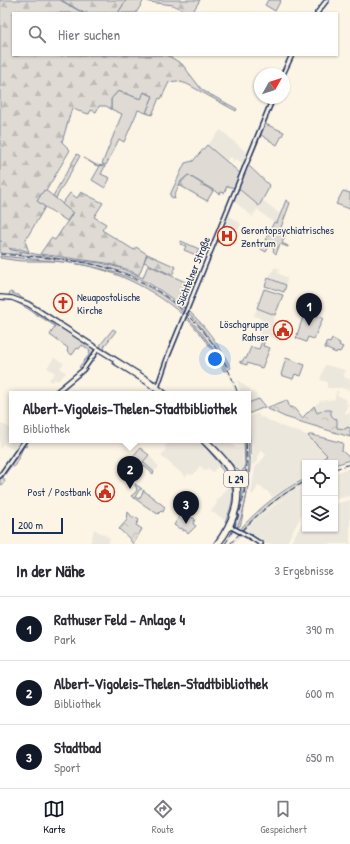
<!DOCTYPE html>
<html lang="de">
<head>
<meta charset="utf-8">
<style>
	body { margin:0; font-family:"Patrick Hand",sans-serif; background:#f7f7f7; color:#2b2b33 }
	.controls { position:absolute; right:12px; bottom:12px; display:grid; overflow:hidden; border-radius:0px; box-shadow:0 1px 3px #0004 }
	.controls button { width:36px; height:36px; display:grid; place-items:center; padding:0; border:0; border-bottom:1px solid #e1e1e2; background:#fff; color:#2b2b33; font:20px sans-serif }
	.compass { position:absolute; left:254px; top:68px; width:36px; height:36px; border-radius:50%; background:#fff; box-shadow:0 1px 3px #0004; rotate:51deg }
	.scale { position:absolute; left:12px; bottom:10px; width:51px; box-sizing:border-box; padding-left:4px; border:2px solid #1b2f5e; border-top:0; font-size:11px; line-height:14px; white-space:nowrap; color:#1b2f5e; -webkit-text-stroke:3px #fcf5e5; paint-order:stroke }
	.you { position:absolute; left:215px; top:359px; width:14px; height:14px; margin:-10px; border:3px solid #fff; border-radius:50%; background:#1a73e8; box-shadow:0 0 0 6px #1a73e833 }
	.badge { display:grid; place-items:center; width:26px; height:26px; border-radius:50%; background:#111827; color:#fff; font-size:13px; font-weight:700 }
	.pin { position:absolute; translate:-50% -33px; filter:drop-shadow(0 1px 2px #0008) }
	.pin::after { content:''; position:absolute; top:21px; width:14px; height:12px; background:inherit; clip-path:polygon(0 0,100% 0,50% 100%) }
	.popup { position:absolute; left:9px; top:391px; width:242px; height:52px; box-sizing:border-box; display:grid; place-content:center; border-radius:0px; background:#fff; filter:drop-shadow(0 1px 3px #0005); font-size:13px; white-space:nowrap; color:#7c7c81 }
	.popup b { font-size:15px; color:#2b2b33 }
	.popup::after { content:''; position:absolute; left:50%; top:100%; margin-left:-8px; border:8px solid transparent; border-top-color:#fff }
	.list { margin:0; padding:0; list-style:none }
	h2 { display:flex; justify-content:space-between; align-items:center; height:52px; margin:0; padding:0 16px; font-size:17px }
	h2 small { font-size:13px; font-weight:400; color:#7c7c81 }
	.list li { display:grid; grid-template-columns:26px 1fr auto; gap:12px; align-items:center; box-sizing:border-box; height:64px; padding:0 16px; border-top:1px solid #e1e1e2 }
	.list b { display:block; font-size:15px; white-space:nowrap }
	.list p { margin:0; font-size:13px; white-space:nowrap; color:#7c7c81 }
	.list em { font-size:13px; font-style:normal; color:#7c7c81 }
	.icon { flex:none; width:22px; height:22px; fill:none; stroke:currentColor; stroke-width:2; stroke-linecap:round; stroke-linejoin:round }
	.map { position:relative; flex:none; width:350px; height:544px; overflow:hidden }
	.search { position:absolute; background:#fff; box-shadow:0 1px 3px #0004; left:12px; right:12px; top:12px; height:44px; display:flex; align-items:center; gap:10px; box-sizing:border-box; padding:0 14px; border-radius:0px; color:#7c7c81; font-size:15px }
	.sheet { height:244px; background:#fff }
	nav { display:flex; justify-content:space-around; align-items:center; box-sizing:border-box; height:56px; border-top:1px solid #e1e1e2; background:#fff; font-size:11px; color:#7c7c81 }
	nav a { display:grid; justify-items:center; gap:2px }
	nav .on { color:#111827 }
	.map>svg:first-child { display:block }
	.built { fill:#ece7dc }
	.green { fill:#dfdbd4; stroke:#7d8599 }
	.forest { fill:url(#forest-firs); stroke:#7d8599 }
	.park { fill:url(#park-crowns); stroke:#7d8599 }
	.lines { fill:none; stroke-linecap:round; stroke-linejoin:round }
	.secondary-casing { stroke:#1b2f5e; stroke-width:6 }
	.primary-casing { stroke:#1b2f5e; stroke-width:6 }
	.secondary { stroke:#fcf5e5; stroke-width:3 }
	.primary { stroke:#fcf5e5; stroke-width:3.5 }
	.rail { stroke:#1b2f5e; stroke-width:1; stroke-dasharray:6 3; stroke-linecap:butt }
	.labels { text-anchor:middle; stroke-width:3.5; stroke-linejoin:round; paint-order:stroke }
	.shield { fill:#fcf5e5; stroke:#5e6a86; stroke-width:1 }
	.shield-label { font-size:10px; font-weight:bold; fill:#1b2f5e }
	.poi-label { font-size:11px; fill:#1b2f5e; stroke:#fcf5e5; text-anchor:start }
	.street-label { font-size:11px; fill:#1b2f5e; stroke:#fcf5e5 }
</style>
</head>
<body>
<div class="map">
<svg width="350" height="544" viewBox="0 0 350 544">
	<defs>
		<pattern id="forest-firs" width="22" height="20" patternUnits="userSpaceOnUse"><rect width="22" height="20" fill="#dfdbd4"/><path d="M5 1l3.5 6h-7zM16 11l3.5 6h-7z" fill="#bfbcb8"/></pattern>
		<pattern id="park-crowns" width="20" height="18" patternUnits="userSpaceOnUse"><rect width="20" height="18" fill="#dfdbd4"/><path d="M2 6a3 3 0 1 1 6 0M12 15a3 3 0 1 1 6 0" fill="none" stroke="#bfbcb8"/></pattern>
	</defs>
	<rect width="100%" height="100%" fill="#fcf5e5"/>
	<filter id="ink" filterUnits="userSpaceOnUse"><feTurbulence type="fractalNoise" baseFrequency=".025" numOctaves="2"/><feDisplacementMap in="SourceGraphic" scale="8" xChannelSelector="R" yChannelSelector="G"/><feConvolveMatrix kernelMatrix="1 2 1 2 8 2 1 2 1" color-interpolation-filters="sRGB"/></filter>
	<g filter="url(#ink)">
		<path class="built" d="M221,130L245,151L247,156L244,164L236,159L233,161L232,160L233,159L230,157L226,161L207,145Z
			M239,188L259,206L263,200L280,214L276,223L270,220L257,209L252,218L251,217L254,212L251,215L248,213L233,200Z
			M228,215L241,224L234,239L236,244L231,246L218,238Z
			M0,253L90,263L126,273L150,285L162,292L185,309L203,328L224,359L239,394H236L227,371L211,345L199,329L172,303L149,287L123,275L94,266L0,256Z
			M275,267L280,269L278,273L287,278L286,285L268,278Z
			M257,308L275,315L273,322L286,327L281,341L259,334L261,329L259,328L262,319L254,316Z
			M54,358L64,363L60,368L66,373L58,381L55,379L52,382L49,380L55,373L47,368Z
			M325,365H326L345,370L344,377L350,379V390L341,388H327V382L320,380Z
			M237,380L255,393L259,399L248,403V394H241Z
			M336,391H339L337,395L347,400L346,403L348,404L350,402V403L347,406L345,413L348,414L350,412V428L347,427L346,429L337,428L335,420L331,415L324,410L317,413L314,406L320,401L335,399Z
			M258,413L260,418L262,417L278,425L307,435L327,455L323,459L324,463H305V477L272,497L267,491L258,486L253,495L251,493L255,468L266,455L261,450L259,453L257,461L252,466V450L249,417Z
			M2,424L12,429V440H22L15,450L3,444L0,449V427Z
			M248,433L249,472L247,497L237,527L227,544H224L233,529L240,509L245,477V440H248Z
			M171,440H200L220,464L213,472L208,468L205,471L200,466L193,475L188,474L186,477L161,456L166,449L164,447Z
			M211,440H228L236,448H244L243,472H240Z
			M149,455L159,467L154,472L143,462Z
			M350,468V496L335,499V473Z
			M305,481V485L273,505L252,524L272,507L290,494L305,486V512L301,516L286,544H264L245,532L252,524L233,544H230L259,512L284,494Z
			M231,485L233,489V497L226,521L211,511L217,503L216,502L226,489H227Z
			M350,500V544H296L291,542L305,518V529H335V504Z
			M94,529L110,538L108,544H90Z"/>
		<path class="green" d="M126,0H144L136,13H118Z
			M268,0H281L275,11L265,5Z
			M118,91L141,99L143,92L153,96L146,113L138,110L124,142L119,139L106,165L102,164L122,114L111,109V99Z
			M265,124L284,132L277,145L261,135L248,165L270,186L259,206L238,188L263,125Z
			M207,145L240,173L244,162L245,163L235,188L227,186L224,193L221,192L220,194L188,175L181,181L174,196L175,199L171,197L170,195L185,163L193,161Z
			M84,158L96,165L105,166L101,174L110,178L105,188L92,180L100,166L95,165Z
			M44,189L73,212L67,221L36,201Z
			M343,191L350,193V209L336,204Z
			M181,241L199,249L196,255L184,250L186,246L180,244Z
			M20,251L55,258L101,263L120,268L143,278L148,265L194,286V287L187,284L183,293L181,292L177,300L185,308V309C174,300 162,291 150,284C110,263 66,259 22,255Z
			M0,256C56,262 108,261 157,292C166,298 177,305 183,313V315C146,283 100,263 52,261C43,261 33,261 24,261C16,261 8,259 0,258Z
			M268,278L286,285L284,292L265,286Z
			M264,289L283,295L275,315L257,308Z
			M10,292L20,296V297L28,301H29L95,344H94L29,303L9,295Z
			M15,300C43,312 67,332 93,348L94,351V354L82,368L79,367L89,355L90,350L82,345L79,349L77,348L72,355L67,351L68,348L50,335L55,326L25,307L14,301Z
			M314,307L319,309L318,312H316L315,315L323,318L314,339L308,337L306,342L296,338L305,311L313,314Z
			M188,310C206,327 220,346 231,368L229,369C218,348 204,330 188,312Z
			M186,316C203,332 215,351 227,371H224C215,351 201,333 186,318Z
			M113,329L116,331L105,345L104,349L151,380L157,381L151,380L100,347L101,344Z
			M263,339L265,340L263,346L270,348L262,368L247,363V365L240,363V361L242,362L244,358L246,359L251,347L259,349Z
			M286,358L305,365L301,376L295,374L293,379L281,375Z
			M259,399L265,407L248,414V403Z
			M248,420C252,450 251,479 244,508C243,514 242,520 240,526L237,527C253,493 248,457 248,420Z
			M309,435H312L343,443L342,451L350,458V460L335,465V463H324L323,459L327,455L308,436Z
			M26,440H29L26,447L24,446L14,467L11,466L3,477L5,481L2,485L0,484V478Z
			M244,440H245C247,470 245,499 234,527L232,524L239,506L227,459L240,472H243V469H245Z
			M201,442C207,445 211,451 215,455C233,474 242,497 227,521L225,522C232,507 238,487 225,476L226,474L219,466L220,464Z
			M140,448L149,455L143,462L154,472L153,474L144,466L133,476V475L144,466L133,456Z
			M305,479V481C281,495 261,510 242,530V527C261,507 281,490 305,479Z
			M135,484L142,489H140L135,497L139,499L143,492V490L165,507L163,512L161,511L158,514L156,513L131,496L135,493L137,490Z
			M182,512L195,519L193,524L196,526L188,534L185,530L183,531V529L181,528L180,529L174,525Z"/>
		<path class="forest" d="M0,0H60L83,13H13V55H167L182,64L202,90L237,109L236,111L187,84L177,81L169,82L161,99L159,98L152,115L146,113L153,96L144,92L141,99L118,91L111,99V109L106,106H99L96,112L91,110L89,114L78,111L72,108L62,142L70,150L46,191L44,190L37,201L45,207L25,241L29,252L20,249H13L9,248L11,250L20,251L22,255L0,253V240L2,242L0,240Z
			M61,0H126L118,13H84Z
			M146,0H200L192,13H188L173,5L149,2Z
			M77,154L80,156L56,198L53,196Z
			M188,175L213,191L207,201L179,185Z
			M81,192L103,203L94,217L106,224L102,230L134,250L136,247L147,254L139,275L126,269L106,263L40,254L51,238L55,240L73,213L62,204L70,193L77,198Z
			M147,254L176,267L172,275L144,262Z"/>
		<path class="park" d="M286,200L290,203L280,230L286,233L282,243L288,246V247L280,244L276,254L273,251L274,249L269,246L266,252L261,249L274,222L277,223Z
			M332,339L340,343L339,345L343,347L340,352L337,351L336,353L325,348L326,342L330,343Z
			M287,400L290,408L293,407L302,418L314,406L317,413L324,410H331V415L335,419L336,418L337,419V428L346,429L347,427L350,428V437L285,417L266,408Z
			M128,512L133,518L135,517L139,520L136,525L142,529L133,544L129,538L119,529L127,520Z"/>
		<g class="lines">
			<g class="secondary-casing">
				<path id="secondary" d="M317,13L327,0
					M283,74L292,55
					M157,388L168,356L273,98
					M54,394L83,370L98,349
					M0,476L25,440
					M229,526L250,537L261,544"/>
			</g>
			<g class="primary-casing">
				<path id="primary" d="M0,297L12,298L28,304L98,349L150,381L166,394
					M115,362L148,383L162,394
					M202,440C212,450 224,461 231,474C243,497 231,524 216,544
					M206,440C215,449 225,458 231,468C247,493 235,523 219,544"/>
			</g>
			<use href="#secondary" class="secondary"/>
			<use href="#primary" class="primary"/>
			<path class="rail" d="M0,254C32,257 65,258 96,265C162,280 217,330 238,394
				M335,469L350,464
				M225,544C245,514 249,475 246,440
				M230,544C252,519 275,497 305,482"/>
		</g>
	</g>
	<defs>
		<g id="hospital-ring" transform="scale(1)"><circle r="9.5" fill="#fcf5e5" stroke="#c8321e" stroke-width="1.5"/><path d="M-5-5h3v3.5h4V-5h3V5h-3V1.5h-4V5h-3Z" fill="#c8321e"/></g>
		<g id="church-ring" transform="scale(1)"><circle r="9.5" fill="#fcf5e5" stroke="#c8321e" stroke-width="1.5"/><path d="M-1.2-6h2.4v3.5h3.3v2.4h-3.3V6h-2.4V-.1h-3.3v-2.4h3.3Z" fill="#c8321e"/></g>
		<g id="civic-ring" transform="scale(1)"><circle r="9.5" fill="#fcf5e5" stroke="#c8321e" stroke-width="1.5"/><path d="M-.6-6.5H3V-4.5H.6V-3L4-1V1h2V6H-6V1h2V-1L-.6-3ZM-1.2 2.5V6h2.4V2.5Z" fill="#c8321e"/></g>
	</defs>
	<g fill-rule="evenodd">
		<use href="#hospital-ring" x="227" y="236"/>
		<use href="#church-ring" x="63" y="303"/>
		<use href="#civic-ring" x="283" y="330"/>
		<use href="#civic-ring" x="105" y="492"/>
	</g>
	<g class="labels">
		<rect class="shield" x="224" y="471" width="24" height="16" rx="3"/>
		<g class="shield-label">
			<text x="236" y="483">L 29</text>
		</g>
		<g class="poi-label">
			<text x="241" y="234">Gerontopsychiatrisches<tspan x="241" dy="13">Zentrum</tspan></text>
			<text x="77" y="301">Neuapostolische<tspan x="77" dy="13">Kirche</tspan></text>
			<text x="269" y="328" text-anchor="end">Löschgruppe<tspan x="269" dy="13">Rahser</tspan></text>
			<text x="91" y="496" text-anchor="end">Post / Postbank</text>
		</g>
		<g class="street-label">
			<text transform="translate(193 271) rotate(-68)" y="4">Süchtelner Straße</text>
		</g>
	</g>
</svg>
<div class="controls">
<button><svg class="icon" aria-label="locate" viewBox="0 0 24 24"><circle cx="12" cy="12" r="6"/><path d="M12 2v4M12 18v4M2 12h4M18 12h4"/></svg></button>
<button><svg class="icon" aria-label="layers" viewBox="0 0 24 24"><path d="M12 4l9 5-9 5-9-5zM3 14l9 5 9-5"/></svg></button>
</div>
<svg class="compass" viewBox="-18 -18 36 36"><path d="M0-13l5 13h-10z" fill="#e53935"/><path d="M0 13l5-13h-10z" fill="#7c7c81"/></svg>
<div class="scale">200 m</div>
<div class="you"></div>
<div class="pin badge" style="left:309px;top:326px">1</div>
<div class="pin badge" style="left:130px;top:489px">2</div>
<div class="popup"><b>Albert-Vigoleis-Thelen-Stadtbibliothek</b>Bibliothek</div>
<div class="pin badge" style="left:186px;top:524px">3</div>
<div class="search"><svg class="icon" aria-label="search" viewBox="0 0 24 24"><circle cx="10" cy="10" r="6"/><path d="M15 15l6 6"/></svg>Hier suchen</div>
</div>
<section class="sheet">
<h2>In der Nähe<small>3 Ergebnisse</small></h2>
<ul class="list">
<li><span class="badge">1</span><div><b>Rathuser Feld - Anlage 4</b><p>Park</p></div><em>390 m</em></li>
<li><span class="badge">2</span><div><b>Albert-Vigoleis-Thelen-Stadtbibliothek</b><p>Bibliothek</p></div><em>600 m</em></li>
<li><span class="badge">3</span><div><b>Stadtbad</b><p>Sport</p></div><em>650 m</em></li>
</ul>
</section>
<nav>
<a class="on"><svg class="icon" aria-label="map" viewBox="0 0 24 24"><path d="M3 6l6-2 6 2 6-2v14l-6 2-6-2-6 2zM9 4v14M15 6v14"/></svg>Karte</a>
<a><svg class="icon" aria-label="directions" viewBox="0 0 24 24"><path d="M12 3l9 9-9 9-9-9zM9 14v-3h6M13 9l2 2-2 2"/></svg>Route</a>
<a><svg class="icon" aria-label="saved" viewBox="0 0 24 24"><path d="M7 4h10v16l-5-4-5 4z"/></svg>Gespeichert</a>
</nav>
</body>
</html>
